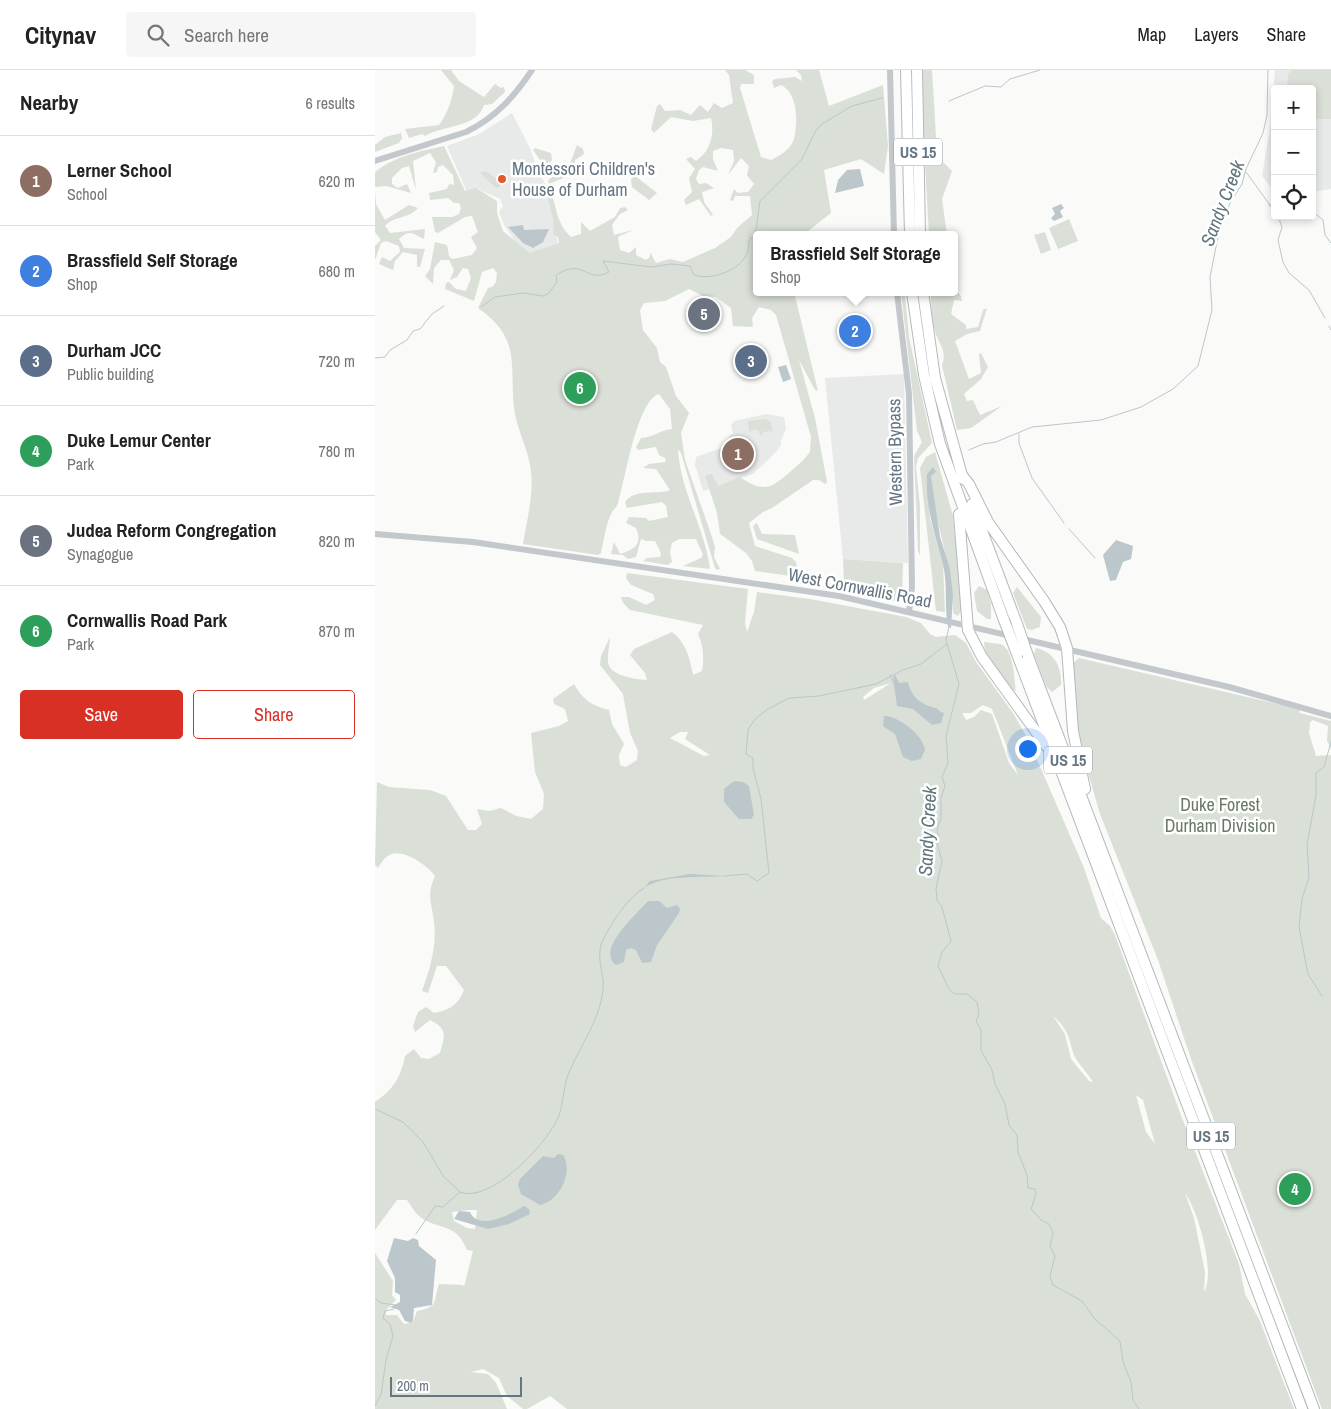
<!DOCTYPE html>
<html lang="en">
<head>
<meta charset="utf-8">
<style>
	body { margin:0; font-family:"Archivo Narrow",sans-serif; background:#f6f6f6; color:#222 }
	.controls { position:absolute; right:15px; top:15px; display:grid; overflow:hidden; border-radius:5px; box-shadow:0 2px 8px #0003 }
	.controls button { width:45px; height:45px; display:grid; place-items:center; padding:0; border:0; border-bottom:1px solid #e0e0e0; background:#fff; color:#222; font:25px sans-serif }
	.scale { position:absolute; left:15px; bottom:12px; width:132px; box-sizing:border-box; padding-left:5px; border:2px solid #657683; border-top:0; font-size:14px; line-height:18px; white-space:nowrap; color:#657683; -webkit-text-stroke:4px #fff; paint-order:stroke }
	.you { position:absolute; left:652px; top:678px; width:18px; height:18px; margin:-12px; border:4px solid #fff; border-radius:50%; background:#1a73e8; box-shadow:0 0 0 8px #1a73e833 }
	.badge { display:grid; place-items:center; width:32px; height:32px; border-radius:50%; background:#d93025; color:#fff; font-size:16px; font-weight:700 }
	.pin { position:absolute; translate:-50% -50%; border:2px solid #fff; box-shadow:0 1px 5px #0006 }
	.popup { position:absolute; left:378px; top:161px; width:205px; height:65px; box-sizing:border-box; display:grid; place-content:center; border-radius:5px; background:#fff; filter:drop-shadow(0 1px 4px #0005); font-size:16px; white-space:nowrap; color:#767676 }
	.popup b { font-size:19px; color:#222 }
	.popup::after { content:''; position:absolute; left:50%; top:100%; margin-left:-10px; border:10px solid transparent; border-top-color:#fff }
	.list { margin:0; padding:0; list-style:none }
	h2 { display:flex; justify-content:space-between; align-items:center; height:65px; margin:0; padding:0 20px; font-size:21px }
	h2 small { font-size:16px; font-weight:400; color:#767676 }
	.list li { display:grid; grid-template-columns:32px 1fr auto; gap:15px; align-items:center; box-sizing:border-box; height:90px; padding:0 20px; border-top:1px solid #e0e0e0 }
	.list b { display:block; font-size:19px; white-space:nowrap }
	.list p { margin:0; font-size:16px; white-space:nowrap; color:#767676 }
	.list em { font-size:16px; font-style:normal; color:#767676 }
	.actions { display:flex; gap:10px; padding:15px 20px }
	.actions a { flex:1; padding:11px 0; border:1px solid #d93025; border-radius:5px; text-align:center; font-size:18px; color:#d93025 }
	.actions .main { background:#d93025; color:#fff }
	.icon { flex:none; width:28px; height:28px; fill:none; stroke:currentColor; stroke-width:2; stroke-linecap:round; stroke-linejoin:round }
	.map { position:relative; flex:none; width:956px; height:1339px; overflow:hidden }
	header { display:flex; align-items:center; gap:30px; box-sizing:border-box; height:70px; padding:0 25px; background:#fff; border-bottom:1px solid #e0e0e0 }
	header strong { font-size:24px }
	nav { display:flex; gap:28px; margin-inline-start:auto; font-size:18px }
	.search { width:350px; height:45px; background:#f6f6f6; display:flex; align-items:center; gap:12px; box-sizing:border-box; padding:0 18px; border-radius:5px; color:#767676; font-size:19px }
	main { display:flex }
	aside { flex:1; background:#fff }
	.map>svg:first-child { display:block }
	.built { fill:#e8e9e9 }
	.green { fill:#dadfd7; fill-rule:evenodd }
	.water { fill:#bbc7cb }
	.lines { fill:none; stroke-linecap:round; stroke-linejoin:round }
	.stream { stroke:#bbc7cb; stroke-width:1 }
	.highway-casing { stroke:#b4b9bd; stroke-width:12 }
	.minor { stroke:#c3c8cc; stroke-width:6 }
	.highway { stroke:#fff; stroke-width:10 }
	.highway-bridge-casing { stroke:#b4b9bd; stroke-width:12; stroke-linecap:butt }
	.highway-bridge { stroke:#fff; stroke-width:10 }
	.poi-dot { fill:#e4572e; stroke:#fff; stroke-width:2 }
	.labels { text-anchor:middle; stroke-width:5; stroke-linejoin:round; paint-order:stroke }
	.shield { fill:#fff; stroke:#939fa8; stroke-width:1 }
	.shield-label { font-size:16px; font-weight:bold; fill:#657683 }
	.poi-label { font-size:18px; fill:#657683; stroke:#fff; text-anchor:start }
	.street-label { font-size:18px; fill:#657683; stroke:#fff }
	.park-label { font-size:18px; fill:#687a64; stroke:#fff }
	.water-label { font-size:19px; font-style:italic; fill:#60757c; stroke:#fff }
</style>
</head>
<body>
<header>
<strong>Citynav</strong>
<div class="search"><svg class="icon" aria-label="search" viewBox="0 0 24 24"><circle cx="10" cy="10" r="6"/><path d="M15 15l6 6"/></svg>Search here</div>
<nav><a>Map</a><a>Layers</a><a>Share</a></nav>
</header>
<main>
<aside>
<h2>Nearby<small>6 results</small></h2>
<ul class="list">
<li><span class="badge" style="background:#8d6e63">1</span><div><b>Lerner School</b><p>School</p></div><em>620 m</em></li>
<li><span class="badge" style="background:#3f7fe0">2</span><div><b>Brassfield Self Storage</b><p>Shop</p></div><em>680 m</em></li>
<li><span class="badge" style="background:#5c6f8a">3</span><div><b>Durham JCC</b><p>Public building</p></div><em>720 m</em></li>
<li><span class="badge" style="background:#2e9e5b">4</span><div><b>Duke Lemur Center</b><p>Park</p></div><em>780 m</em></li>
<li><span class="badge" style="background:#6b7280">5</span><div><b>Judea Reform Congregation</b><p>Synagogue</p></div><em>820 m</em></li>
<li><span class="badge" style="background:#2e9e5b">6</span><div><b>Cornwallis Road Park</b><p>Park</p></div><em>870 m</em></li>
</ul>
<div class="actions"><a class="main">Save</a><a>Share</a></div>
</aside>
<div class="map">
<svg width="956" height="1339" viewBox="0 0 956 1339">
	<rect width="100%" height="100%" fill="#fafaf8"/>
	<path class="built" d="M900,0H956V119L937,122V19H900V122L887,106L895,58Z
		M137,43L155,78L164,104L171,115L183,174L156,184L142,174L129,155L124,142L128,136L125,129L103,119L92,122L72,76L104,64Z
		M529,304L533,493L468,489L450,308Z
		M391,344L409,347L411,359L406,371V375L401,382L378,404L328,421L320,395L321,387L351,376L355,365L358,364L356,355L359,351Z"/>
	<path class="green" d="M66,0H76L84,11L109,27L120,14L126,18L129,17L130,22L117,34L109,35C102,58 68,55 50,66L47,64L34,68L30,59L64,55C73,43 77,30 79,16Z
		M350,0H370L379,5V14H366L365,18L386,87L396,90C405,86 416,79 419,69C423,52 423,23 406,15L399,18L397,11L400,9L420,7L427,11L426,5L421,0H444L454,36L508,15L513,76L509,104L486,89L449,100L456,143L428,165H381V222H419L443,321L440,320L424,290L440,348L452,412L450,414L444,410H438L397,438L388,442L374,453L380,476L417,488L421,492L423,503L415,506L380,501L377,491L371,483L345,464L342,443L330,406L337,404L343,416L365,407C388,423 396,419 416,401C423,395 430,389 435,382L436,367L401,245L396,240L384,237L377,248L378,257L358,256L356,238L341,227L328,226L314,219L290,231L269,233L265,240L268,260L282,278L285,292L291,297L301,326L314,343L306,363L310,390L336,464L340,477L339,487L345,499L342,500L340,498L306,383L303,379C305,421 330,458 335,499L308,496L326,488L328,485L321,469H304L297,473L295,482L297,492L293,495L268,491L272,488L285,487L286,483L280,471H271L266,469L261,487L253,489L248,485L236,484L239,472L245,484C259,480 268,474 261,458L251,453L254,447L271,448L274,451L293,447L291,436L287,432L252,438L250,432C260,418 283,425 295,420L281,399L268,398L274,394L291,392L290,388L284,385L281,377L263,380L261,377L266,368C276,368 286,360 297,359L295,339L284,324C262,330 250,411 243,433C242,437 239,439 237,442C231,453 229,470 226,483L223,485L148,474C152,449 160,421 155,395C152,377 143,361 140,344C133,298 149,270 103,238L113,218L117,217L121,212L122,203L118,198L107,202L99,231L70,219L71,213L74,212L81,219L91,221L96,208L93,199L88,198L82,207L75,210L79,200L74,190H66L59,198L58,214L50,206L55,199L60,172L72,175L74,186L77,189L97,185L102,178L96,167L103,162L97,146L90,147L63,163L60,162L57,147H77L84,144L86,138L84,133H79L73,128L55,130L54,123L72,119L74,114L79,115L78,105L68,95L63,97L62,102L58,103L61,92L55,83L38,91L41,120L34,96L27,98L17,108V114L23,118L32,114L36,123L11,116L0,117V102C20,86 45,81 69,76L90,121L101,118L122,131V143L128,161L155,183L184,173L183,167L178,164C181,148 173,137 172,121L175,120C182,137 181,153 196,167L206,164V152L215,161L240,147L245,138L250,137L253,140L245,144L237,155L239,165L258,160L243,167L245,180L254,183L261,177V185L271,190L275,187V182L281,193L295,189L308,192L340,178L356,167L362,158L377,145L375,126H360L358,131L355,130L359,119L363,123L373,122L379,114L372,105L374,96L366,88L353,105L359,91L358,80L346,78L338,81V89L343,101L328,97L324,100L321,109L324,114L331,113L339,118L327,122L329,132L338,145L336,146L324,129L311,135L309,130L317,122L314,108L320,99L311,89L316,87L321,91C335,82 340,64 336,48L318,51L296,47L279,63L276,59L282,36L285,34L290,41L305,40L316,45L325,35L333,42L339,33L347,38L358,33L354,5Z
		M548,0H557L561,67L568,92L577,101L567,129L572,165H554L548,57Z
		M917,0H956V49H937V19H912L913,4Z
		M26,63L27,68L24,73L0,82V75L10,67Z
		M202,75L208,79L209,84L200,90C199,107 187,108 174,114L173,110L182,104H191Z
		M160,78L176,83L177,90L170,97L158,80Z
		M110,101L125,111V116L121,118L105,103Z
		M259,105L282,123L274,130L257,117L256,110Z
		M0,121L1,134L10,150L34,135L43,138C32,150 20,145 10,156L15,163L50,159L49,169C39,165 36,158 24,169L29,178L50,179L45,197H42V185L28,182L20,191L18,200L4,194L7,187L15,191L25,182L24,176L11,171L6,173L0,190V176L6,170L0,162Z
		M694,149L703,171L683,179L674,158Z
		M670,162L676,180L666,184L659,165Z
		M579,218L586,226L587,231L579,230L576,244L591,255V259L603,257L608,240L612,238L605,261L592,264L580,271L594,309L606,303L604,284L606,283L613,297L606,309L589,324L592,331L598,330L605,345L627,336L596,358L582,360L567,295C573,280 562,272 559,258C556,247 556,234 556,222H579Z
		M526,222L530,226L534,267L557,373L543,388L541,397L545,436V485L543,481L539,386L547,372L542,361Z
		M391,349L396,353L398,363L395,361L387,362L388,365H385L384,361L380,359L374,362L373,351Z
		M560,382L578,446L587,540L583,546L578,543C579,496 558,453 556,406L561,402L552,404L555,448L568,495L570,542L561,541L545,398L551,387Z
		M382,453L387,464L420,465L424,484L382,469L378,456Z
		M468,489L528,493L527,524L519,531L474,522L469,512Z
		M252,503L373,519L370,553L372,562L379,542L382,522L435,529L531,547L546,553L555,564L561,567L580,565L591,573L601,592L638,643L654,671L709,798L726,848L735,856L740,865L807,1048L864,1194L870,1224L885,1251L919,1339H192L175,1326L152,1339H148L132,1326L124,1308L108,1299L96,1302L113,1304L121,1313L132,1339H0V1183L18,1211L17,1225L21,1230L11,1240V1245H22L29,1254L38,1252L42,1241C64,1237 58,1232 64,1214L88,1215L89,1217L98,1181L92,1180C82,1154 67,1160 48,1149C42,1146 36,1136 32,1130H22L0,1160V1032C18,1020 26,1007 30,986L39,979L46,988L54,989L65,983C70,965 73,959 55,950L40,962L38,956L43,942L51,937L59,943C75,940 83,935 89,920L71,896H62L53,923L47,921C55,899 62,876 59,852C57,832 51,826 60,806C53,796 30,780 17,784C10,786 7,792 3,798L0,795L2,712L14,717L55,720L71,726L93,760H101L107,754L102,739L114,741L126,738L141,746L156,749L168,739L169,724L160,702L156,663L184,656L193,651L190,639L179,634L178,629L199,614C207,629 217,636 234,640L237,654L249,674L244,685L245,695L251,697L262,690L263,681L255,663L248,624L225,595L226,586L235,567C235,575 232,583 233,591C233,606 260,609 272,610L270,603L255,585L259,579L297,562C311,572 315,589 318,605L327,601C329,588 329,577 323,564L328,555L255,540L248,533L246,527H254L271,535L280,530L278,524L256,515L251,508ZM516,613L489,630L488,627L499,618ZM608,635L617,639L643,705L634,693L617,644L606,640L599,647L591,650L587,643H596ZM305,662H313L310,669L335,685L329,686L295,668ZM678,946C694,960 693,967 699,985C703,994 713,1003 718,1012L714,1011L696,989L690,964ZM761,1025L768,1030L780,1074L771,1062ZM810,1123C823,1141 841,1202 829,1222L830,1202L819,1148ZM94,1140H102L100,1159L92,1158L79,1151L77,1142Z
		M604,516L612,520L616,534V549H612L602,541L599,523Z
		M642,517L666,547L665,557L657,560L652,559L638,523Z
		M609,572C614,573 620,573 625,574C639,578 639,609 641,621C628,616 609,586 609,572Z
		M661,578C680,582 687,598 686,615L677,622L671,616L659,584Z
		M704,588L924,639L925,643L956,651V678L952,671L953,656L938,650L935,652L934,663L941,686L956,685V1339H947L816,989L783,890L725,744L705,675L696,595Z"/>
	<path class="water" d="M485,99L489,116L460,123L463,110L472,100Z
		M686,134L689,138L685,141L688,147L679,151L676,148L680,144L677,138Z
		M148,155L149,160L174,159L168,172L158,178L148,173L133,157Z
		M411,295L416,309L408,312L403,297Z
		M558,397L561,402L556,406L565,467L575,499L578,526L576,558L573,557C569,537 573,515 568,495C560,463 550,437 552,404Z
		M741,470L758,476L756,489L748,492L741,510L735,511L728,485Z
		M520,605L524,613L533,612C536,628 548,635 560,638C564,639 564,642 569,643L566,653L557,655L538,639L522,636L518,607Z
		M509,646C523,645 549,666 550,680L546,689L537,691L528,687L520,664L508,656Z
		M359,711L368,712L374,716L379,745L376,749H364L349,732V719Z
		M315,804L350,806C324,808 293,804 270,817L275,811Z
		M273,831H284L292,838L302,835L305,839L304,843L282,875L276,892L267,893L261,880L256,878L251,880L249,892L241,895C220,880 262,844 273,831Z
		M183,1084L188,1085C199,1102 184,1132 165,1135L146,1124L143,1115L145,1109L168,1086L179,1088Z
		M149,1136L154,1139L155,1144L134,1154L113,1159L79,1149L84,1141L95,1142C104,1162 136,1144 149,1136Z
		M19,1168L33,1171L38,1168L43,1170L44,1176L61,1190L57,1235L39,1238L38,1251L36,1253L30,1251L24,1240L15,1237L25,1232V1225L20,1222V1208L12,1191Z"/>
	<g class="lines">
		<path class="stream" d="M574,31L610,16L626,17L635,9L665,0
			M871,102L900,142
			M894,135H900
			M937,141L948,150L950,165L956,173
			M903,146L907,157L903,170L908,192L914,203L934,220L950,248
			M106,237L120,227L148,223L168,226L174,223L182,212L181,205C210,187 210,214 234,202L228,191L276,197L296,194L315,196L319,205C336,211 369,200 373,180C374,176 373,173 375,168H380L385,131L427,89L440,62L447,54L477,36L507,28
			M954,256L956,260
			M0,288L10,287L15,280L32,270L38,261L45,259L57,244L69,236
			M644,364V373L657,408L689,453
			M594,380L608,374L621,372L657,357L726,350L766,337L798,319L823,296L837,240L835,207L843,167L855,133L867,114L871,99L888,63L892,45L893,0
			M694,459L720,488
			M574,557L571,570L584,614L571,666L573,693L567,707L570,716L566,728V748L562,760L564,768L562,773L567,791L561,818L562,830L567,837L576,871L567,882L563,896L574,919L580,924H592L602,932L604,944L601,951L606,960V980L617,1000L620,1014L630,1034L634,1055L642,1065L643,1082L652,1105L653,1118L660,1119L661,1124L656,1139L666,1150L674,1154L678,1163L675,1176L680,1186L675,1207L678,1215L707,1231L719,1248L745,1271L748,1292L756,1312L758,1330L764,1339
			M515,605L521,617
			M349,806L372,804L382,811L394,803L386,729L378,698V688L371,684L373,660L380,649L393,639L414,628L444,626L501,614L528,600L546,594L572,574
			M947,926L933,904L924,857L927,829L934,807L932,774L941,725V703L949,697L956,672
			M0,1039L28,1052L48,1072L69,1107L85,1122
			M41,1164L60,1136L68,1137L85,1122C116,1134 172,1073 183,1048C189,1033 188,1015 195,1000C206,975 225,949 228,920C230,903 219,887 229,868C238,850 253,828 269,818
			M0,1228L6,1233L20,1235
			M0,1336L6,1325L11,1290L18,1266L15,1254L8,1248L10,1241L19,1239"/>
		<g class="highway-casing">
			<path id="highway" d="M531,0L535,165
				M542,0L545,165
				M537,222L549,305L565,374L629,550
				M548,222L560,308L588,409
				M586,404L594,414L613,452L669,531L685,557L692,578L698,661L710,719
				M597,434L642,554
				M584,444L593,560L607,587L672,677
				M642,584L927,1339
				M653,586L939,1339"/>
		</g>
		<path class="minor" d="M515,0L519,165
			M0,91L91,62C120,48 139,27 157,0
			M522,222L534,324L537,517L534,542
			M0,464L98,472L464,526L854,617L956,646"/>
		<use href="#highway" class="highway"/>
		<g class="highway-bridge-casing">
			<path id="highway-bridge" d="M629,550L642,584
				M642,554L653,586"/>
		</g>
		<use href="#highway-bridge" class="highway-bridge"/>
	</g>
	<circle class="poi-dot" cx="127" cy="109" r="5"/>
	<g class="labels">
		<g class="shield">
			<rect x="519" y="68.5" width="48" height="27" rx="4"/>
			<rect x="669" y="676.5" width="48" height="27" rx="4"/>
			<rect x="812" y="1052.5" width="48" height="27" rx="4"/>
		</g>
		<g class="shield-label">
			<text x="543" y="88">US 15</text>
			<text x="693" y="696">US 15</text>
			<text x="836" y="1072">US 15</text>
		</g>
		<g class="poi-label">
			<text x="137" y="105">Montessori Children's<tspan x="137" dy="21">House of Durham</tspan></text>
		</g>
		<g class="street-label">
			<text transform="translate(520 382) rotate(-91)" y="6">Western Bypass</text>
			<text transform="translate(485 518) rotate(11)" y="6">West Cornwallis Road</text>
		</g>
		<g class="park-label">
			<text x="845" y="741">Duke Forest<tspan x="845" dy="21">Durham Division</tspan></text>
		</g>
		<g class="water-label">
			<text transform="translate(847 133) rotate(-69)" y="7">Sandy Creek</text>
			<text transform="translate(552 761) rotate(-87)" y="7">Sandy Creek</text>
		</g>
	</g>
</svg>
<div class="controls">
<button>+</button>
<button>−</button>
<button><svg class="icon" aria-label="locate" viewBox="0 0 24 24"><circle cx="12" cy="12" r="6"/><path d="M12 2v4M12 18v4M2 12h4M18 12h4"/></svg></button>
</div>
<div class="scale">200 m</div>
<div class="you"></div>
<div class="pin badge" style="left:363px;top:384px;background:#8d6e63">1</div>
<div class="pin badge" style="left:480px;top:261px;background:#3f7fe0">2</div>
<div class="popup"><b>Brassfield Self Storage</b>Shop</div>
<div class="pin badge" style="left:376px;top:291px;background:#5c6f8a">3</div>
<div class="pin badge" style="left:920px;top:1119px;background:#2e9e5b">4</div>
<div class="pin badge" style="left:329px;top:244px;background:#6b7280">5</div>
<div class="pin badge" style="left:205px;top:318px;background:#2e9e5b">6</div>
</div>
</main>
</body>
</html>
